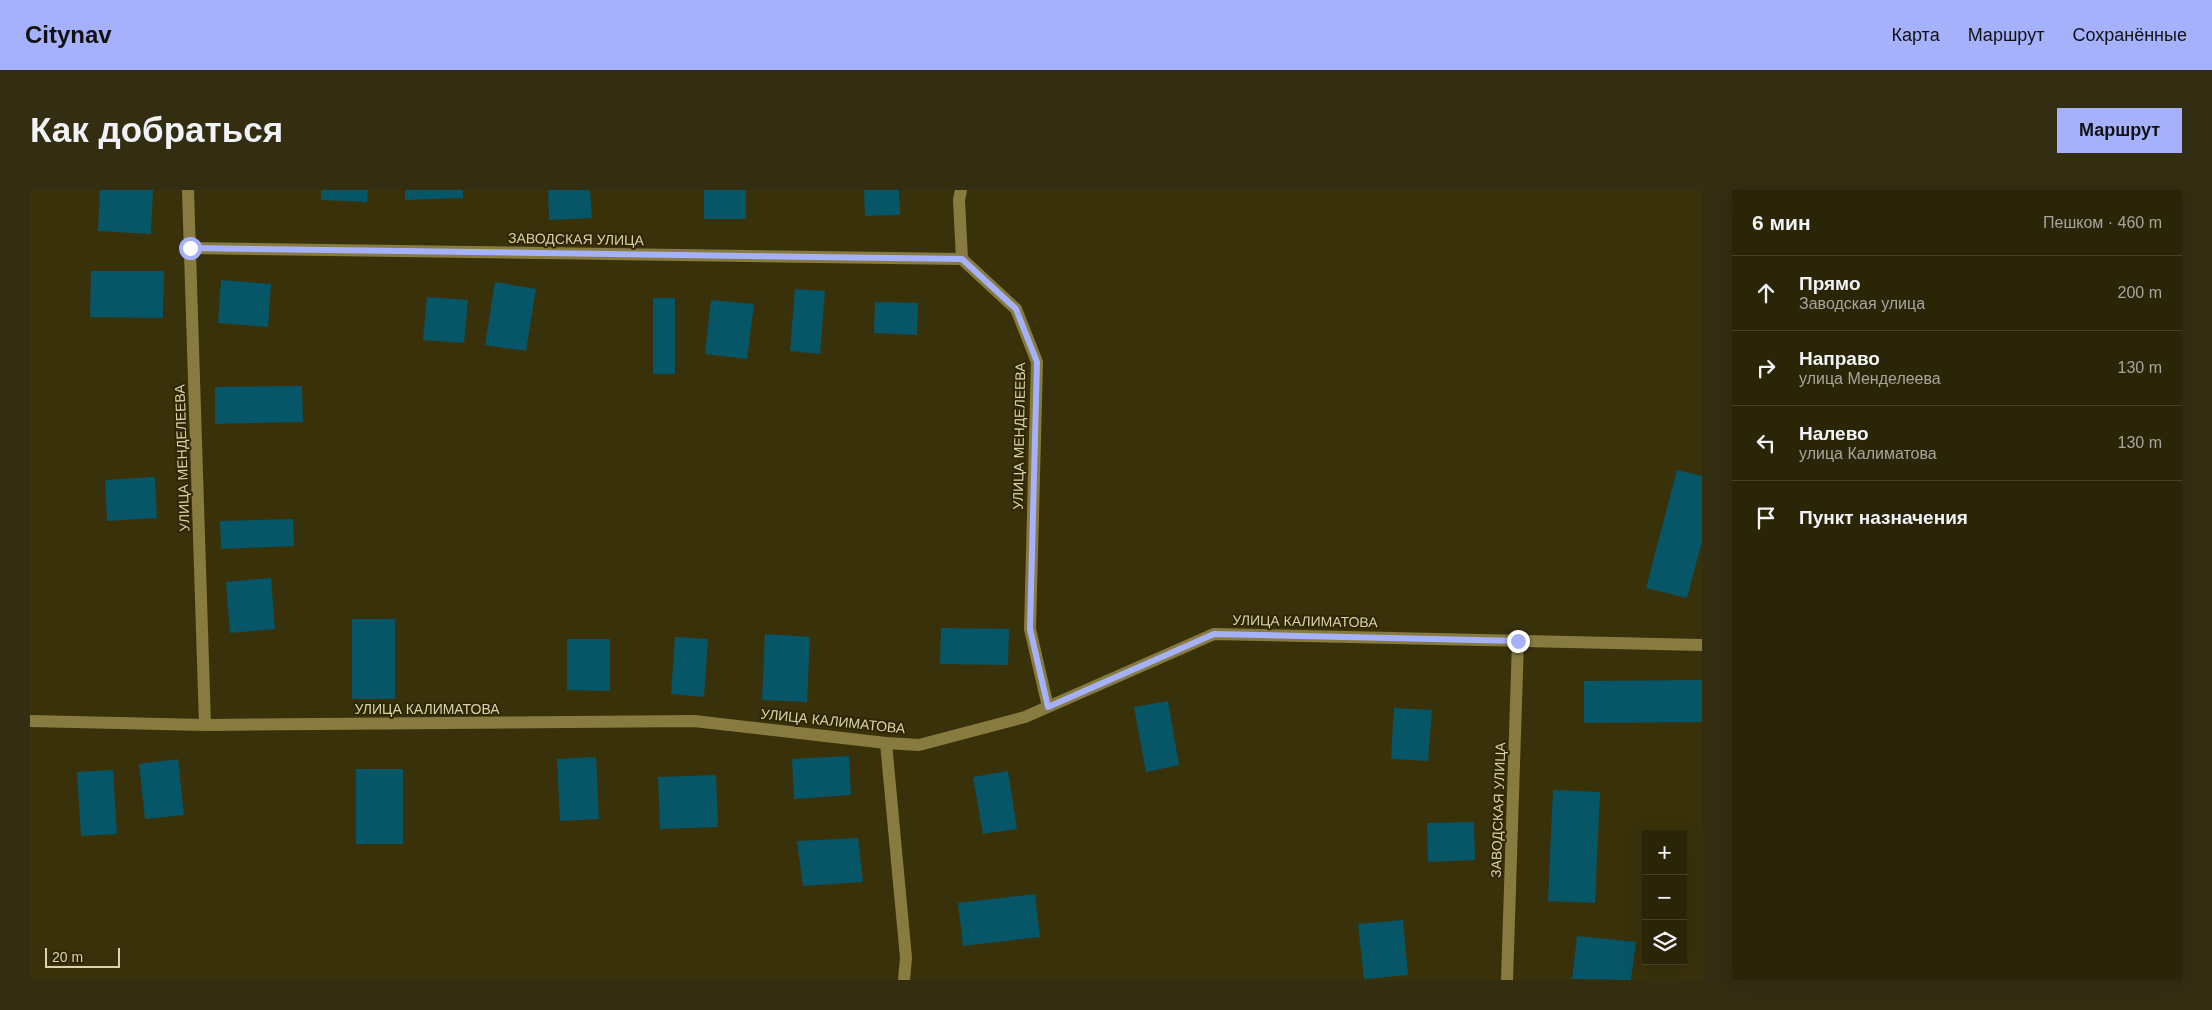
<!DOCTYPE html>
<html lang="ru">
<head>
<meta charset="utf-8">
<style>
	body { margin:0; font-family:Arial,sans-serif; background:#332d12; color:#f1f3f6 }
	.controls { position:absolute; right:15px; bottom:15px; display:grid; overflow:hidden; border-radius:0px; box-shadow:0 5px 20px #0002 }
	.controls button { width:45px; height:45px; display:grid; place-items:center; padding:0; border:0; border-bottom:1px solid #474229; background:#2b2508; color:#f1f3f6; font:25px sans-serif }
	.scale { position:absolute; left:15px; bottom:12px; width:75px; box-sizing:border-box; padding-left:5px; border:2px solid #dad2b0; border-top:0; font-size:14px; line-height:18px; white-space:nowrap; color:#dad2b0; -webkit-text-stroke:4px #2f2700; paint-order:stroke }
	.stop { position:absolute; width:15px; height:15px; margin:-11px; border:4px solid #a6b1fc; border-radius:50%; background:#fff }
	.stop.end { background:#a6b1fc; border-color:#fff; box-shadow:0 1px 5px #0008 }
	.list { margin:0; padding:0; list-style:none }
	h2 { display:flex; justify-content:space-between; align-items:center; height:65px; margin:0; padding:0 20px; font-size:21px }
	h2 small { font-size:16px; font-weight:400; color:#a6a59c }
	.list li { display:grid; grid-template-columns:32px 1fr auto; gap:15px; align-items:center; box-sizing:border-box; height:75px; padding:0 20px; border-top:1px solid #474229 }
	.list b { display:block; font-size:19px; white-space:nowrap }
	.list p { margin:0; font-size:16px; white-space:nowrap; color:#a6a59c }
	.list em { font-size:16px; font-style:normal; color:#a6a59c }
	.icon { flex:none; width:28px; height:28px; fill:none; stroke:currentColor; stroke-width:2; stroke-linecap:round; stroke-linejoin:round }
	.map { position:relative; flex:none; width:1672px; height:790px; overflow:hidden; border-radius:0px }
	header { display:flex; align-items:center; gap:30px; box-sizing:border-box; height:70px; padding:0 25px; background:#a6b1fc; color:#111 }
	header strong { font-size:24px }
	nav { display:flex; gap:28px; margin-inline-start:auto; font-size:18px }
	.intro { display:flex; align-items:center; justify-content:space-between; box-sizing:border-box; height:120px; padding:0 30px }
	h1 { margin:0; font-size:35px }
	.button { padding:12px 22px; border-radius:0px; background:#a6b1fc; color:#111; font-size:18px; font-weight:700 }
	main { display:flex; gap:30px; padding:0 30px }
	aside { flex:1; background:#2b2508; border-radius:0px; box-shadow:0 5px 20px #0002 }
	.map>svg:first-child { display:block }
	.building { fill:#075667 }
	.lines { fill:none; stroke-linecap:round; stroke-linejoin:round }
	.minor { stroke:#887b3f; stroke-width:12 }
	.route { stroke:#a6b1fc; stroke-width:6 }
	.labels { text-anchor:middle; stroke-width:4; stroke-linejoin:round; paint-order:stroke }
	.street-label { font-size:14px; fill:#dad2b0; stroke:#2f2700 }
</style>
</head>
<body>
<header>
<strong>Citynav</strong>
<nav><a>Карта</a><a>Маршрут</a><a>Сохранённые</a></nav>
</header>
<div class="intro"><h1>Как добраться</h1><a class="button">Маршрут</a></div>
<main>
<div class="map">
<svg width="1672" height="790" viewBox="0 0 1672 790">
	<rect width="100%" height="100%" fill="#39310a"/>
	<path class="building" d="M70,0H123L121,44L68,41Z
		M291,0H338L337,12L291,10Z
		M375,0H433V8L375,10Z
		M518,0H560L562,28L519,30Z
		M674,0H716V29H674Z
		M834,0H869L870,25L835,26Z
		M61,81H134L133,128L60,127Z
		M191,90L241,94L238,137L188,133Z
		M465,92L506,99L496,161L455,155Z
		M765,99L795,101L790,164L760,161Z
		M397,107L438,110L434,153L393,150Z
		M623,108H645V184H623Z
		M681,110L724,114L717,169L675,164Z
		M845,112L888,113L887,145L844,143Z
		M272,196L273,232L185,234V197Z
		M1647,280L1672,286V351L1657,408L1616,398Z
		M125,287L127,328L77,331L75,290Z
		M263,329L264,356L191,359L190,331Z
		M241,388L245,439L200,443L196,392Z
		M322,429H365V509H322Z
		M911,438L979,439L978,475L910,474Z
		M735,444L780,447L777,512L732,510Z
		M645,447L678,449L674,507L641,504Z
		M537,449H580V501L537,500Z
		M1672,490V532L1554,533V491Z
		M1138,511L1149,575L1116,582L1104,517Z
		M1364,518L1402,520L1398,571L1361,569Z
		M819,566L821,605L764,609L762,569Z
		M566,567L569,629L530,631L527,569Z
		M148,569L154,625L115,629L109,574Z
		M326,579H373V654H326Z
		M83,580L87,644L51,646L47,582Z
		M978,581L987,639L953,644L943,587Z
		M686,585L688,637L630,639L628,587Z
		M1523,600L1570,602L1565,713L1518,711Z
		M1444,632L1445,670L1398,672L1397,633Z
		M828,648L833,692L773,696L767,651Z
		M1005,704L1010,747L933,756L928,713Z
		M1373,730L1378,785L1334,789L1328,734Z
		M1547,746L1606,752L1601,790L1542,789Z"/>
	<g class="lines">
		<path class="minor" d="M158,0L175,535
			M931,0L929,10L932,69L986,119L1007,172L1000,439L1018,517
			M160,58L932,69
			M0,531L175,535L664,531L856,553L889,555L995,527L1184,444L1672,455
			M856,553L876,768L874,790
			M1477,790L1488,451"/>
	</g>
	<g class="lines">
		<path class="route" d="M160,58L932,69L986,119L1007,172L1000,439L1018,517L1184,444L1488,451"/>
	</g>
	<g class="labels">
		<g class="street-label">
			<text transform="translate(546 49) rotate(1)" y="5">ЗАВОДСКАЯ УЛИЦА</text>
			<text transform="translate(989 246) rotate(-89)" y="5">УЛИЦА МЕНДЕЛЕЕВА</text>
			<text transform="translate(152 268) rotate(-92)" y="5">УЛИЦА МЕНДЕЛЕЕВА</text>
			<text transform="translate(1275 431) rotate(1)" y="5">УЛИЦА КАЛИМАТОВА</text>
			<text x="397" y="524">УЛИЦА КАЛИМАТОВА</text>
			<text transform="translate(803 531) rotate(6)" y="5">УЛИЦА КАЛИМАТОВА</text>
			<text transform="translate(1468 620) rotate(-88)" y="5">ЗАВОДСКАЯ УЛИЦА</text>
		</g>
	</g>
</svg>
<div class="controls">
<button>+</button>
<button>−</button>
<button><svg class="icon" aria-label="layers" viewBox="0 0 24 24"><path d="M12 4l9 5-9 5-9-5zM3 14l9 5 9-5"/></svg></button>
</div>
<div class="scale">20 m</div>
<div class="stop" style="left:160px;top:58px"></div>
<div class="stop end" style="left:1488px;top:451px"></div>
</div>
<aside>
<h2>6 мин<small>Пешком · 460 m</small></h2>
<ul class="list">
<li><svg class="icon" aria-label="ahead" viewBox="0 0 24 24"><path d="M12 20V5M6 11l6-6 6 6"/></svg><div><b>Прямо</b><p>Заводская улица</p></div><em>200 m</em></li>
<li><svg class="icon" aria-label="right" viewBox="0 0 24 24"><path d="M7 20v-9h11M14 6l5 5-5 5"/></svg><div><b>Направо</b><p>улица Менделеева</p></div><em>130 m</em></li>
<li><svg class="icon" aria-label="left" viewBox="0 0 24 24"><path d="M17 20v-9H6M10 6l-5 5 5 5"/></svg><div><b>Налево</b><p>улица Калиматова</p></div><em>130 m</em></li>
<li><svg class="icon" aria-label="arrive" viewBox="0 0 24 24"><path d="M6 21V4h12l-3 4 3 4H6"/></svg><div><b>Пункт назначения</b></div></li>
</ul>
</aside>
</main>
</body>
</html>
